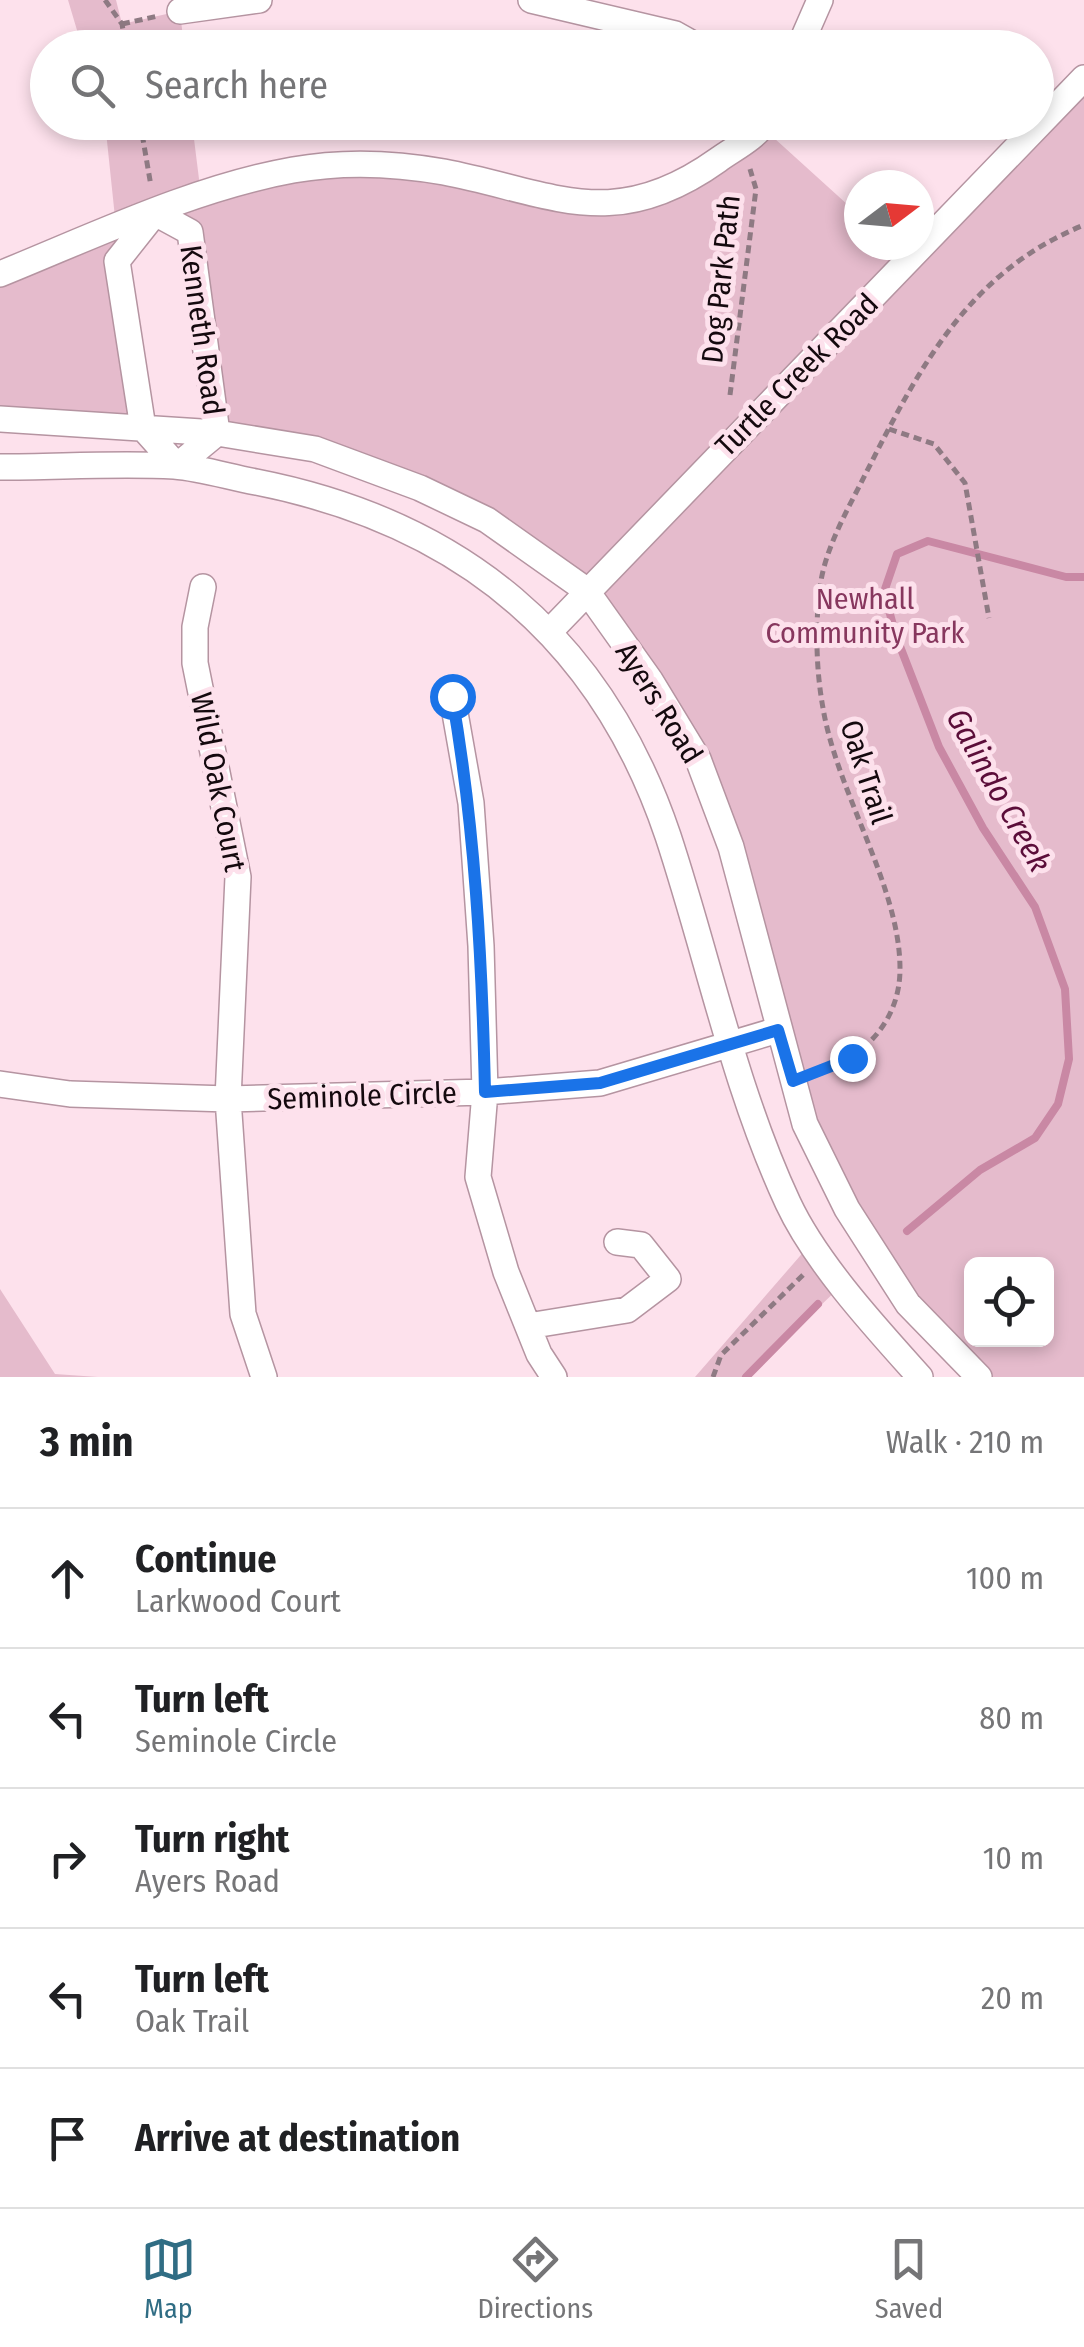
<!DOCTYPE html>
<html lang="en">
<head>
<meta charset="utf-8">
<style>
	body { margin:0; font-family:"Fira Sans Condensed",sans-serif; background:#f6f6f6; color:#202124 }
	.controls { position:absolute; right:30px; bottom:30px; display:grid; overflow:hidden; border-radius:15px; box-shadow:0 5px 15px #0003 }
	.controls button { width:90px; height:90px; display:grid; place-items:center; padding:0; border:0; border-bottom:2px solid #e0e0e0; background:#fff; color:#202124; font:50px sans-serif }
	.compass { position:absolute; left:844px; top:170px; width:90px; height:90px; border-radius:50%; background:#fff; box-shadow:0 5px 15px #0003; rotate:74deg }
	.stop { position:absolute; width:30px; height:30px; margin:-22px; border:8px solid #1a73e8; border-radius:50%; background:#fff }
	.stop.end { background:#1a73e8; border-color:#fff; box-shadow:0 2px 10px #0008 }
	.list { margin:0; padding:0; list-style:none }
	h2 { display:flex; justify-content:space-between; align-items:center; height:130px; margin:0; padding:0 40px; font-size:42px }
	h2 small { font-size:32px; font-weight:400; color:#757577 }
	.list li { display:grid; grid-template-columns:65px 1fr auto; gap:30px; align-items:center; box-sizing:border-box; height:140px; padding:0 40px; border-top:2px solid #e0e0e0 }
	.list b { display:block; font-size:38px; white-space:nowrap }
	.list p { margin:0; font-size:32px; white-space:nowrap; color:#757577 }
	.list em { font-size:32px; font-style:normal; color:#757577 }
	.icon { flex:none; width:55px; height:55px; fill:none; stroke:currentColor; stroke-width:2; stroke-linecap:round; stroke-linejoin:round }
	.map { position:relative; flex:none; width:1084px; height:1377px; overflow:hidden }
	.search { position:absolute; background:#fff; box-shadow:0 5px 15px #0003; left:30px; right:30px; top:30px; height:110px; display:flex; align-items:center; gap:25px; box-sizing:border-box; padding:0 35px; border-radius:55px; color:#757577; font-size:38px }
	.sheet { height:830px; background:#fff }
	nav { display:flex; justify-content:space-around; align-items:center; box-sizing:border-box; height:140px; border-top:2px solid #e0e0e0; background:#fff; font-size:28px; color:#757577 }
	nav a { display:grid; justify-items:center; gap:5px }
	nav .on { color:#306d84 }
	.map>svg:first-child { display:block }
	.green { fill:#e5bbcc; fill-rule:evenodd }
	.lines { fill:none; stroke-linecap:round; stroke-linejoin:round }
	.stream { stroke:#c988a4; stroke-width:8 }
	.minor-casing { stroke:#b594a1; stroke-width:28 }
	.path { stroke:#8e7a83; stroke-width:5; stroke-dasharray:8 5; stroke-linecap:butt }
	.minor { stroke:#fff; stroke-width:25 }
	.route { stroke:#1a73e8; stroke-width:12 }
	.labels { text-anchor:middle; stroke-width:10; stroke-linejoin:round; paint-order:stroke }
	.street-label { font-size:30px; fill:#14090e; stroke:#fde1ec }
	.park-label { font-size:30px; fill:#87375e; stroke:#fde1ec }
	.water-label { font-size:32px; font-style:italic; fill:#5b0d39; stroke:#fde1ec }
</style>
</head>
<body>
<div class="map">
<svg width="1084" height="1377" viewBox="0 0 1084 1377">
	<rect width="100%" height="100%" fill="#fde1ec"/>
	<path class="green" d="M68,0H116L122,24L180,11L184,47H82Z
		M1084,78V1377H979L950,1352L805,1124L698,759L586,590L420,488L217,433L190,232L156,213L117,262L143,428L0,419V274L116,227L105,122L192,123L201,195L366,162L527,195L649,196L763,128L859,215V245H892L910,260ZM972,1264H1046V1340H972Z
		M813,1241L843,1284L746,1377H695Z
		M0,1289L55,1374L98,1377H0Z"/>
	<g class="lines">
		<path class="stream" d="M907,1231L980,1170L1035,1138L1058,1104L1069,1059L1065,989L1035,907L983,828L939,747L896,636L884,592L897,554L928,541L1066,577H1084
			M746,1377L818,1304"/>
		<g class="minor-casing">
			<path id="minor" d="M531,0L675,34L700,48
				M180,11L259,0
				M799,48L820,0
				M155,213L190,232L217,433L177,466L143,428L117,261Z
				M0,274C94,236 193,188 293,170C343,161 394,163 444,172C553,193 613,235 718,160C733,149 756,138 765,122
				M0,419L217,433L315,449L420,488L487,520L586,590L650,680L698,759L731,847L805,1124L847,1209L908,1304L979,1377
				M0,467C58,467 116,463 174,466C201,468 229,477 256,482C460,522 601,637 668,836C708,957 734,1087 788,1203C816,1263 876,1328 920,1377
				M203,587L195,627V663L238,877L228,1099L243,1314L264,1377
				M551,630L1084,78
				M452,696L471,803L481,946L485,1092L478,1177L506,1272L539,1354L554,1377
				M0,1084L70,1094L228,1099L485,1092L600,1083L778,1030
				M528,1326L627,1310L668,1279L641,1245L617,1242"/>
		</g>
		<path class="path" d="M105,0L122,24L126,48
			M122,24L158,16
			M140,122L151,186
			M730,395L756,189L750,169
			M889,429L934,444L965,483L989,618
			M817,1073C864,1058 900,1021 900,969C900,886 837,793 823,708C816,670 815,625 820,587C825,548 848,509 865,475C919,368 968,272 1084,225
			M713,1377L721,1355L803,1275"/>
		<use href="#minor" class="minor"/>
	</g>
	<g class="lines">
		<path class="route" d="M452,696C475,828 482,958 485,1092L600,1083L778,1030L793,1081L852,1058"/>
	</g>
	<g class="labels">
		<g class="street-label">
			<text transform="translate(721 279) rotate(-84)" y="10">Dog Park Path</text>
			<text transform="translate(202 330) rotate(82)" y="10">Kenneth Road</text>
			<text transform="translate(797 375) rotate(-45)" y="10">Turtle Creek Road</text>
			<text transform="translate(659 703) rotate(58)" y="10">Ayers Road</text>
			<text transform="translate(866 772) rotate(72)" y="10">Oak Trail</text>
			<text transform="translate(218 782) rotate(79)" y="10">Wild Oak Court</text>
			<text transform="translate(362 1096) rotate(-2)" y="10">Seminole Circle</text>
		</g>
		<g class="park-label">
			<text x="865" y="609">Newhall<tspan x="865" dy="34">Community Park</tspan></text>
		</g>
		<g class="water-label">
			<text transform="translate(999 790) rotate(61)" y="11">Galindo Creek</text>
		</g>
	</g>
</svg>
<div class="controls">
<button><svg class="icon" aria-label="locate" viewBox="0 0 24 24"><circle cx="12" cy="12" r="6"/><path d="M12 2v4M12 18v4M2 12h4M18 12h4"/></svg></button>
</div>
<svg class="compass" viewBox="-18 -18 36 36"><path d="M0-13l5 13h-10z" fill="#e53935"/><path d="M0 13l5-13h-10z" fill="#757577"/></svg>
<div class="stop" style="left:452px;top:696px"></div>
<div class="stop end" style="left:852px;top:1058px"></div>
<div class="search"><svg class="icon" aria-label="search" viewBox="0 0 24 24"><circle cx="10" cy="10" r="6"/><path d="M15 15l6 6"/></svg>Search here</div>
</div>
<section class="sheet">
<h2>3 min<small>Walk · 210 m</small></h2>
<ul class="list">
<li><svg class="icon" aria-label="ahead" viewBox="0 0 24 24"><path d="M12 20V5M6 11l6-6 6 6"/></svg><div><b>Continue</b><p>Larkwood Court</p></div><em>100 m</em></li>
<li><svg class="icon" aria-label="left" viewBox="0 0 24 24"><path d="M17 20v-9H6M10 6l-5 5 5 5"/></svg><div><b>Turn left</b><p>Seminole Circle</p></div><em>80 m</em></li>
<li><svg class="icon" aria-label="right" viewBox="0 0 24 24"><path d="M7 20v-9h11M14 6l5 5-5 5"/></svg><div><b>Turn right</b><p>Ayers Road</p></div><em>10 m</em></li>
<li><svg class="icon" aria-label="left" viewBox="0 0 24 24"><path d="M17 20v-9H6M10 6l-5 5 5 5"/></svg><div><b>Turn left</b><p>Oak Trail</p></div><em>20 m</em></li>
<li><svg class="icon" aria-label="arrive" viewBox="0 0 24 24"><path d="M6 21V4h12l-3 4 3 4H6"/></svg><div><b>Arrive at destination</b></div></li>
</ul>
</section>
<nav>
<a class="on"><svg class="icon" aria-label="map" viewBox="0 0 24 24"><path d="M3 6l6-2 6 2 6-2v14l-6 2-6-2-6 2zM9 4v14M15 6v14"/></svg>Map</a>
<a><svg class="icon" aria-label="directions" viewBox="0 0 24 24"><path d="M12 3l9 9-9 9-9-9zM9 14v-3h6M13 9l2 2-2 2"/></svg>Directions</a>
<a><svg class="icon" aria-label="saved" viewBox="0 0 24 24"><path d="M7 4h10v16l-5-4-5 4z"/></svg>Saved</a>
</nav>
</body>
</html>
